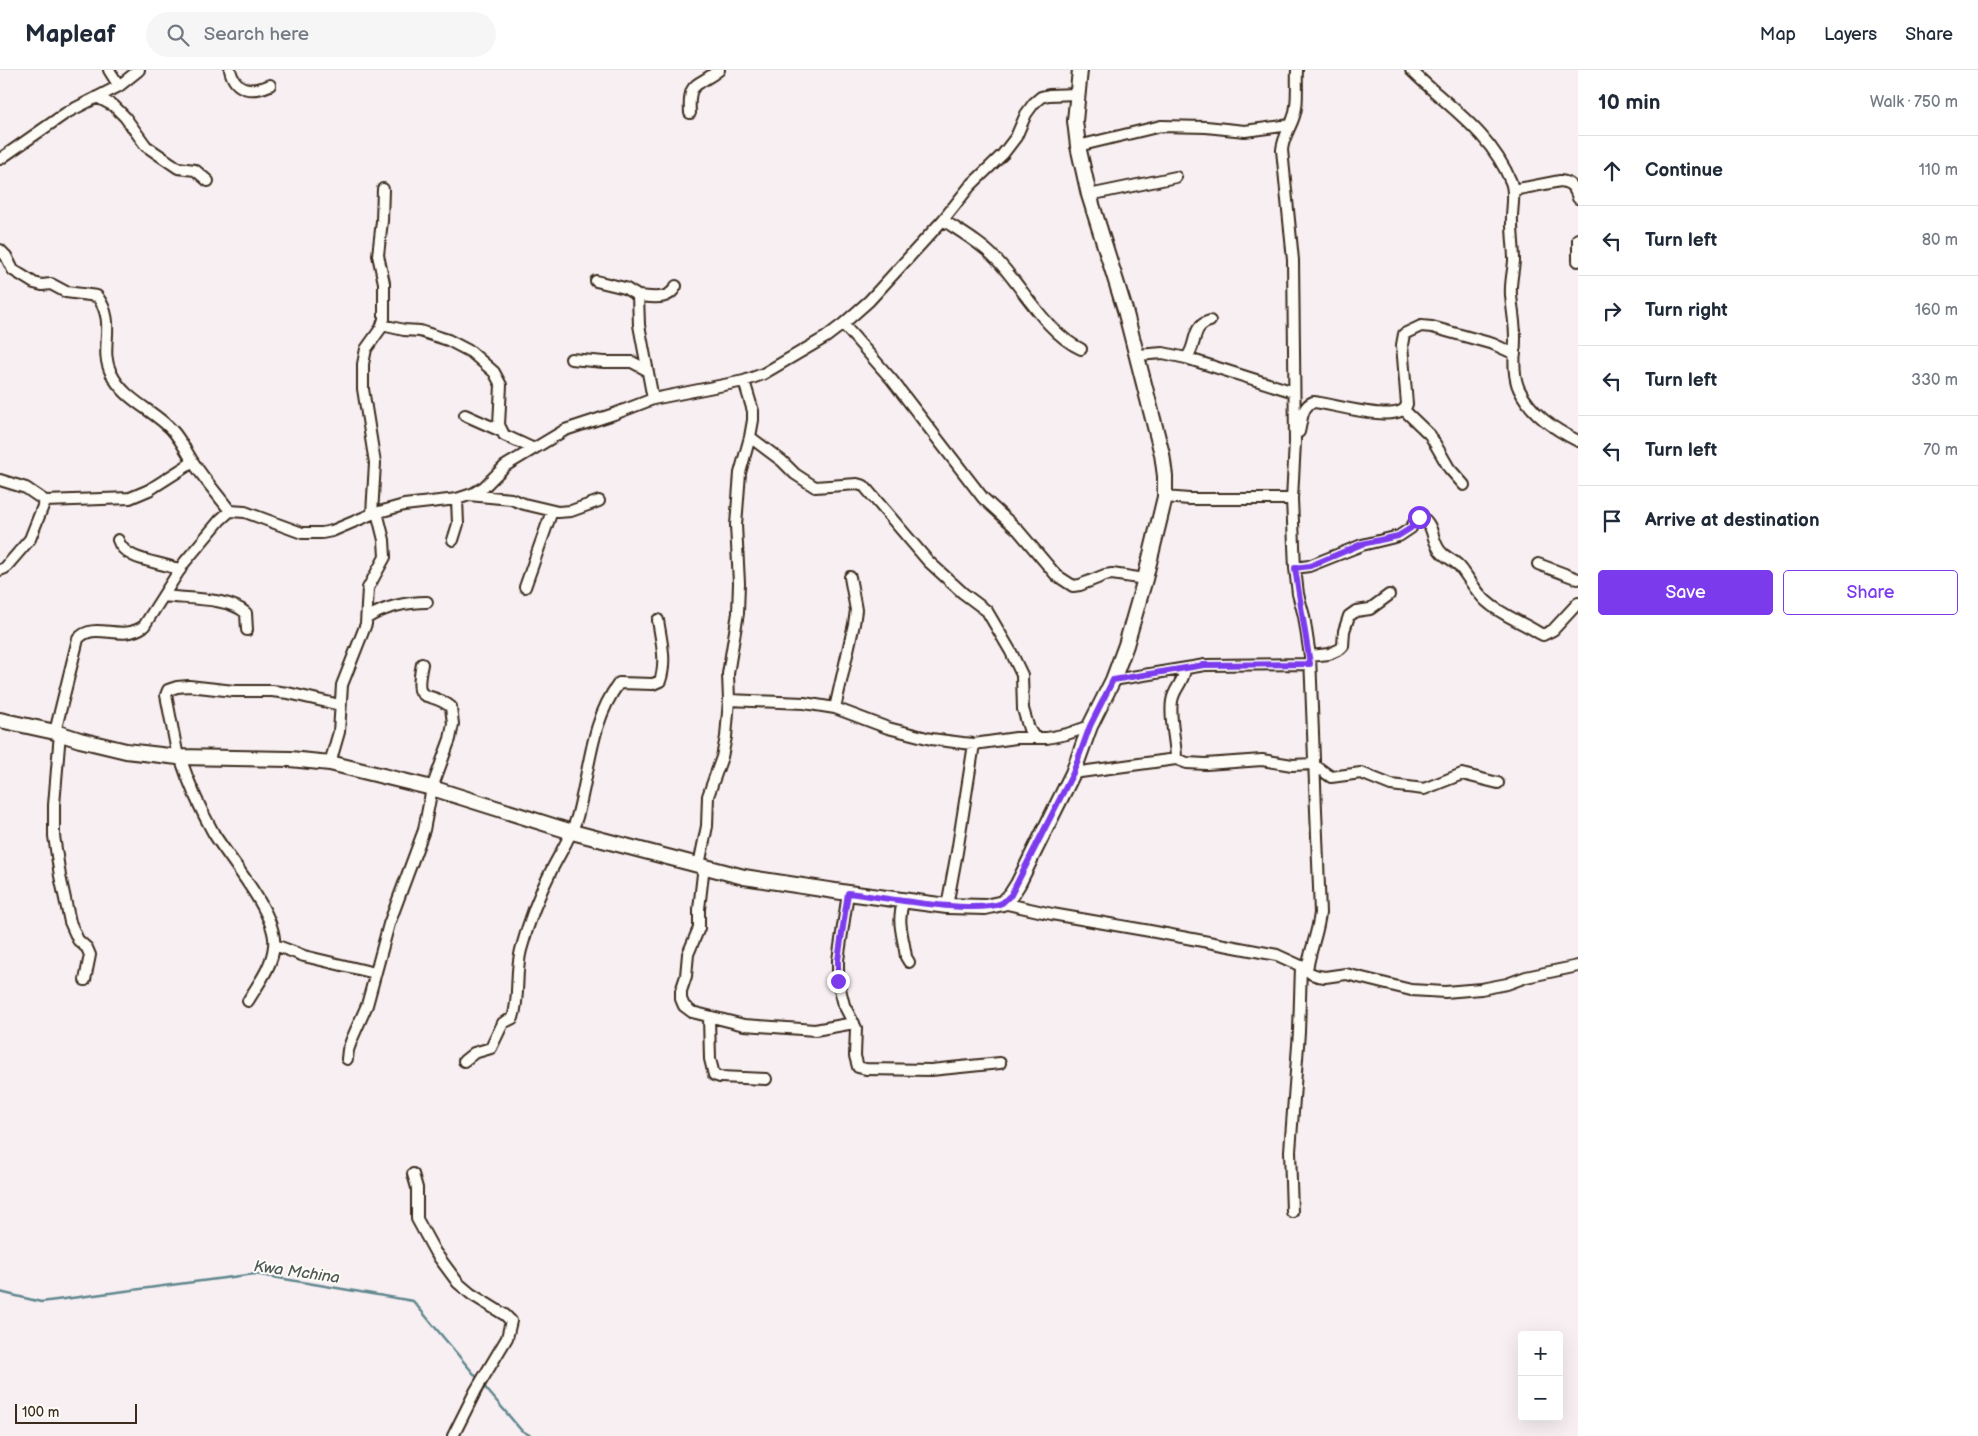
<!DOCTYPE html>
<html lang="en">
<head>
<meta charset="utf-8">
<style>
	body { margin:0; font-family:"Balsamiq Sans",sans-serif; background:#f6f6f7; color:#1f2937 }
	.controls { position:absolute; right:15px; bottom:15px; display:grid; overflow:hidden; border-radius:5px; box-shadow:0 5px 20px #0002 }
	.controls button { width:45px; height:45px; display:grid; place-items:center; padding:0; border:0; border-bottom:1px solid #e0e1e3; background:#fff; color:#1f2937; font:25px sans-serif }
	.scale { position:absolute; left:15px; bottom:12px; width:122px; box-sizing:border-box; padding-left:5px; border:2px solid #3b2a1e; border-top:0; font-size:14px; line-height:18px; white-space:nowrap; color:#3b2a1e; -webkit-text-stroke:4px #fdfcf7; paint-order:stroke }
	.stop { position:absolute; width:15px; height:15px; margin:-11px; border:4px solid #7c3aed; border-radius:50%; background:#fff }
	.stop.end { background:#7c3aed; border-color:#fff; box-shadow:0 1px 5px #0008 }
	.list { margin:0; padding:0; list-style:none }
	h2 { display:flex; justify-content:space-between; align-items:center; height:65px; margin:0; padding:0 20px; font-size:21px }
	h2 small { font-size:16px; font-weight:400; color:#747a83 }
	.list li { display:grid; grid-template-columns:32px 1fr auto; gap:15px; align-items:center; box-sizing:border-box; height:70px; padding:0 20px; border-top:1px solid #e0e1e3 }
	.list b { display:block; font-size:19px; white-space:nowrap }
	.list em { font-size:16px; font-style:normal; color:#747a83 }
	.actions { display:flex; gap:10px; padding:15px 20px }
	.actions a { flex:1; padding:11px 0; border:1px solid #7c3aed; border-radius:5px; text-align:center; font-size:18px; color:#7c3aed }
	.actions .main { background:#7c3aed; color:#fff }
	.icon { flex:none; width:28px; height:28px; fill:none; stroke:currentColor; stroke-width:2; stroke-linecap:round; stroke-linejoin:round }
	.map { position:relative; flex:none; width:1578px; height:1366px; overflow:hidden }
	header { display:flex; align-items:center; gap:30px; box-sizing:border-box; height:70px; padding:0 25px; background:#fff; border-bottom:1px solid #e0e1e3 }
	header strong { font-size:24px }
	nav { display:flex; gap:28px; margin-inline-start:auto; font-size:18px }
	.search { width:350px; height:45px; background:#f6f6f7; display:flex; align-items:center; gap:12px; box-sizing:border-box; padding:0 18px; border-radius:28px; color:#747a83; font-size:19px }
	main { display:flex }
	aside { flex:1; background:#fff }
	.map>svg:first-child { display:block }
	.lines { fill:none; stroke-linecap:round; stroke-linejoin:round }
	.stream { stroke:#61878e; stroke-width:2.5 }
	.street-casing { stroke:#3b2a1e; stroke-width:14 }
	.secondary-casing { stroke:#3b2a1e; stroke-width:18 }
	.street { stroke:#fdfcf7; stroke-width:10 }
	.secondary { stroke:#fdfcf7; stroke-width:14 }
	.route { stroke:#7c3aed; stroke-width:6 }
	.labels { text-anchor:middle; stroke-width:4; stroke-linejoin:round; paint-order:stroke }
	.water-label { font-size:16px; font-style:italic; fill:#4e5856; stroke:#fdfcf7 }
</style>
</head>
<body>
<header>
<strong>Mapleaf</strong>
<div class="search"><svg class="icon" aria-label="search" viewBox="0 0 24 24"><circle cx="10" cy="10" r="6"/><path d="M15 15l6 6"/></svg>Search here</div>
<nav><a>Map</a><a>Layers</a><a>Share</a></nav>
</header>
<main>
<div class="map">
<svg width="1578" height="1366" viewBox="0 0 1578 1366">
	<rect width="100%" height="100%" fill="#f7eff2"/>
	<filter id="ink" filterUnits="userSpaceOnUse"><feTurbulence type="fractalNoise" baseFrequency=".02" numOctaves="2"/><feDisplacementMap in="SourceGraphic" scale="10" xChannelSelector="R" yChannelSelector="G"/><feConvolveMatrix kernelMatrix="1 2 1 2 8 2 1 2 1" color-interpolation-filters="sRGB"/></filter>
	<g filter="url(#ink)">
		<g class="lines">
			<path class="stream" d="M0,1222L41,1232L255,1204L413,1231L479,1310
				M483,1315L521,1360L531,1366"/>
			<g class="street-casing">
				<path id="street" d="M109,0L119,16
					M230,0C235,21 252,23 270,15
					M1297,0C1296,15 1299,35 1293,49C1289,60 1283,68 1282,80L1293,190L1295,372L1292,429L1295,498L1298,524L1304,546L1310,586L1320,843C1318,863 1310,880 1307,900
					M1411,0C1448,37 1490,61 1511,112C1516,125 1511,140 1512,153C1512,166 1514,179 1514,191C1513,203 1510,214 1511,225C1512,239 1515,253 1515,267C1515,283 1512,304 1519,319C1531,344 1554,359 1578,371
					M97,27L114,36L125,47L146,76L178,98L195,100L208,111
					M690,43C688,10 696,18 719,0
					M1078,76L1161,56L1206,57L1245,61L1290,55
					M0,89L66,43L119,16L139,0
					M1513,120L1560,111C1571,112 1575,118 1578,128
					M1089,125L1176,107
					M943,150C961,162 981,173 996,189C1022,216 1046,263 1081,279
					M1578,169V191
					M0,180L6,186L13,200L34,213L42,215L51,214L66,222L97,226C118,254 98,277 111,303C124,330 152,339 172,360C181,370 186,381 193,392C204,409 218,425 230,441
					M596,211L625,218L638,226L639,255L653,329
					M638,226C653,227 669,231 676,216
					M843,254L892,310L983,428L1018,460L1056,505L1073,516L1080,515L1105,505L1112,504L1145,509
					M382,255L404,260L420,261L448,270L471,282L494,302L501,315L499,355L504,365L532,378
					M1137,285L1163,283L1186,288L1294,322
					M1186,288C1198,276 1190,256 1210,251
					M571,289L604,292H632L647,300
					M1404,340L1430,365L1449,398L1464,415
					M465,345L501,361
					M1299,362C1302,351 1301,337 1313,332C1331,333 1402,356 1407,334L1402,275L1404,264L1421,256L1432,257L1493,274L1515,284
					M750,367L782,391L795,404L815,417L857,414L864,416L928,491L963,523L987,541L1011,582L1022,605L1023,639L1029,659L1034,667
					M0,410L26,418L45,431L130,428L149,420L193,392
					M469,425L511,429L524,434L558,442L571,441L599,431
					M1165,427L1189,429H1292
					M372,444L375,393L363,319V294L366,279L381,258L384,249V213L378,185L382,151L383,119
					M118,470C125,492 161,491 180,500
					M453,470L458,454L457,429
					M1538,494L1578,509
					M1295,498L1309,496L1362,475L1399,466L1411,458L1417,448L1421,447C1435,454 1431,473 1442,483C1447,488 1455,491 1460,497C1469,508 1475,521 1486,531C1501,545 1522,552 1539,563L1543,565L1553,560L1578,533
					M0,500L5,498L30,469L45,431
					M525,517L552,441
					M164,526C186,529 229,527 246,543L247,560
					M367,548C384,537 407,532 427,532
					M1310,586L1329,584L1340,579L1343,576L1344,561L1349,546L1356,541L1370,539L1389,525
					M1113,610L1205,595L1310,594
					M729,630L804,633L835,638L888,658L931,669L963,673L974,674L1016,668H1047L1067,664L1090,656
					M835,638L854,554L856,540L850,507
					M55,662L78,569C94,550 121,573 144,556L184,493L220,450L230,441L245,442L302,463H322L332,461L372,444L404,435L457,429L472,424L484,417L505,396L565,360L614,344L653,329L744,311L763,304L826,267L843,254L869,231L943,150L970,116L1003,84L1016,67L1026,44L1034,33L1041,27L1049,25L1077,24
					M60,663L54,735V766L60,806L70,852L78,870L87,878L90,885L85,910
					M178,687L166,625L168,620L177,617L189,616L234,621H272L288,623L340,635
					M180,687C189,714 200,739 214,764C230,790 278,845 274,876C272,897 258,914 248,931
					M1176,689C1176,671 1169,648 1172,631C1174,618 1183,614 1185,599
					M330,693L339,662L342,615L366,554L368,518L385,487L384,470L377,442
					M1073,703L1176,689L1187,693L1206,694L1262,690L1292,695L1313,694L1331,707L1361,703L1391,715L1424,719L1462,704L1498,713
					M699,795L707,756L708,726L722,687L726,667L729,630L728,604L738,543L739,513L736,455L740,403L750,367L753,350V341L744,311
					M704,795L699,839V858L688,884L686,906L681,921V929L684,936L692,942L744,955L815,960L854,953
					M848,823L838,890V911L844,935L856,958L855,986L858,997L866,999L931,1000L1000,993
					M904,830C896,852 903,864 906,887L909,892
					M1003,833L1052,844L1150,861L1277,885L1301,896L1312,904L1318,906L1325,907L1346,904L1411,920L1445,922L1481,919L1507,914L1526,907L1578,896
					M947,836L957,782L974,674
					M275,875L304,886L375,903
					M709,947L710,989L714,1005L720,1007L766,1009
					M347,989L348,980L352,969L367,935L389,854L424,760L432,718L450,669L453,654L451,637C427,618 413,638 422,594
					M464,991L474,983L491,978L503,953L513,948C520,926 515,902 521,880C528,854 538,826 551,801C560,783 571,767 577,747C590,701 590,652 619,613L653,614L660,611C667,591 661,570 658,550
					M413,1104L417,1118V1149L435,1182L458,1213L471,1224L505,1245L511,1251L507,1268L476,1320L453,1366
					M1292,1142L1290,1081L1299,962L1301,896"/>
			</g>
			<g class="secondary-casing">
				<path id="secondary" d="M0,650L55,662L80,670L126,681L178,687L290,689L330,693L432,718L572,762L744,807L848,823L947,836L985,837L1003,833L1011,825L1018,814L1073,703L1090,656L1113,610L1126,575L1145,509L1165,427V406L1162,384L1125,240L1089,125L1078,76L1075,51L1080,0"/>
			</g>
			<use href="#street" class="street"/>
			<use href="#secondary" class="secondary"/>
		</g>
	</g>
	<g class="lines" filter="url(#ink)">
		<path class="route" d="M838,911V890L848,823C881,827 975,845 1002,833C1005,831 1008,827 1011,825L1073,703L1090,656L1113,610L1204,595L1310,594L1295,498L1310,496L1362,474L1398,466L1411,458L1419,447"/>
	</g>
	<g class="labels">
		<g class="water-label">
			<text transform="translate(297 1201) rotate(8)" y="6">Kwa Mchina</text>
		</g>
	</g>
</svg>
<div class="controls">
<button>+</button>
<button>−</button>
</div>
<div class="scale">100 m</div>
<div class="stop" style="left:1419px;top:447px"></div>
<div class="stop end" style="left:838px;top:911px"></div>
</div>
<aside>
<h2>10 min<small>Walk · 750 m</small></h2>
<ul class="list">
<li><svg class="icon" aria-label="ahead" viewBox="0 0 24 24"><path d="M12 20V5M6 11l6-6 6 6"/></svg><div><b>Continue</b></div><em>110 m</em></li>
<li><svg class="icon" aria-label="left" viewBox="0 0 24 24"><path d="M17 20v-9H6M10 6l-5 5 5 5"/></svg><div><b>Turn left</b></div><em>80 m</em></li>
<li><svg class="icon" aria-label="right" viewBox="0 0 24 24"><path d="M7 20v-9h11M14 6l5 5-5 5"/></svg><div><b>Turn right</b></div><em>160 m</em></li>
<li><svg class="icon" aria-label="left" viewBox="0 0 24 24"><path d="M17 20v-9H6M10 6l-5 5 5 5"/></svg><div><b>Turn left</b></div><em>330 m</em></li>
<li><svg class="icon" aria-label="left" viewBox="0 0 24 24"><path d="M17 20v-9H6M10 6l-5 5 5 5"/></svg><div><b>Turn left</b></div><em>70 m</em></li>
<li><svg class="icon" aria-label="arrive" viewBox="0 0 24 24"><path d="M6 21V4h12l-3 4 3 4H6"/></svg><div><b>Arrive at destination</b></div></li>
</ul>
<div class="actions"><a class="main">Save</a><a>Share</a></div>
</aside>
</main>
</body>
</html>
